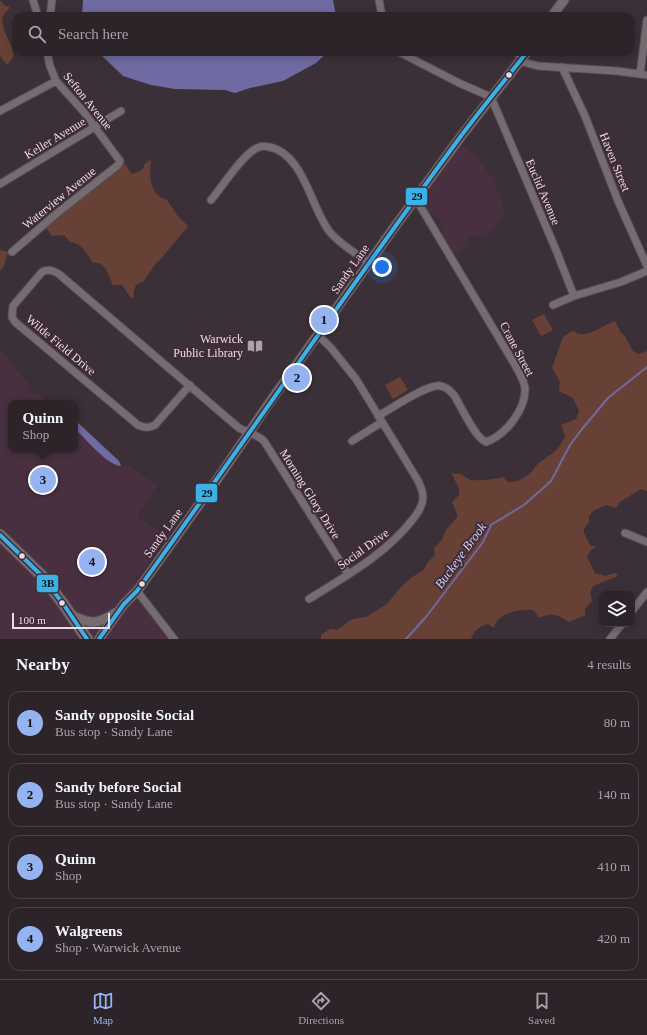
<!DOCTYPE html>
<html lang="en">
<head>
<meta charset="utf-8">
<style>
	body { margin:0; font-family:"Times New Roman",serif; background:#342c31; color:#f1f3f6 }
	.controls { position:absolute; right:12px; bottom:12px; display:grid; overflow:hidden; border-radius:8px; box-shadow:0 2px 10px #0003 }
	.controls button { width:36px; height:36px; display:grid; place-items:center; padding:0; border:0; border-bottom:1px solid #484146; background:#2c2429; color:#f1f3f6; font:20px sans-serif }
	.scale { position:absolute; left:12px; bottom:10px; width:98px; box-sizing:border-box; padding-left:4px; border:2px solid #ebdce4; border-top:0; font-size:11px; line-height:14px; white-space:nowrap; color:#ebdce4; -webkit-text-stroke:3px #402b38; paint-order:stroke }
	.you { position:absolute; left:382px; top:267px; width:14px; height:14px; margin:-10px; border:3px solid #fff; border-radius:50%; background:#1a73e8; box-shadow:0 0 0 6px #1a73e833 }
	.badge { display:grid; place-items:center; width:26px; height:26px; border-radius:50%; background:#95b2f1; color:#111; font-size:13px; font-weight:700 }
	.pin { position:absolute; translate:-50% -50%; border:2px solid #fff; box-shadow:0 1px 4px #0006 }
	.popup { position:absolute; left:8px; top:400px; width:70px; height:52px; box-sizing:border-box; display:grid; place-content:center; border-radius:8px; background:#2c2429; filter:drop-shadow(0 1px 3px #0005); font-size:13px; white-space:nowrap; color:#a6a4a8 }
	.popup b { font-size:15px; color:#f1f3f6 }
	.popup::after { content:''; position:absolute; left:50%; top:100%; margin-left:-8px; border:8px solid transparent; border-top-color:#2c2429 }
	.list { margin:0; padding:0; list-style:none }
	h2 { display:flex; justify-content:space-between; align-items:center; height:52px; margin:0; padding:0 16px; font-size:17px }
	h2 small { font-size:13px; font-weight:400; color:#a6a4a8 }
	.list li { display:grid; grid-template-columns:26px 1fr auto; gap:12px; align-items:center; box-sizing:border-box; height:64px; margin:0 8px 8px; padding:0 8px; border:1px solid #484146; border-radius:12px }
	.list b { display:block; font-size:15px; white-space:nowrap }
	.list p { margin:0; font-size:13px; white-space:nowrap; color:#a6a4a8 }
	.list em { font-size:13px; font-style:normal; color:#a6a4a8 }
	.icon { flex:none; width:22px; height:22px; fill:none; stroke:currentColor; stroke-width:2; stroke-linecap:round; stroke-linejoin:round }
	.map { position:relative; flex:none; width:647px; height:639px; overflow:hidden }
	.search { position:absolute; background:#2c2429; box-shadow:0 2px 10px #0003; left:12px; right:12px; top:12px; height:44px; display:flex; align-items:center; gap:10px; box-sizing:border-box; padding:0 14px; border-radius:12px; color:#a6a4a8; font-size:15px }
	.sheet { height:340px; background:#2c2429 }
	nav { display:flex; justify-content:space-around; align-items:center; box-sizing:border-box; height:56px; border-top:1px solid #484146; background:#2c2429; font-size:11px; color:#a6a4a8 }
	nav a { display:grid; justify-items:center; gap:2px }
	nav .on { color:#95b2f1 }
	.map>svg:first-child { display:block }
	.built { fill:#493040 }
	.green { fill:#684136 }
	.water { fill:#6f6aa1 }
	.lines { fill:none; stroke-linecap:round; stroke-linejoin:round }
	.stream { stroke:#6f6aa1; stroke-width:2 }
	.minor-casing { stroke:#564c52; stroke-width:9 }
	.secondary-casing { stroke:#564c52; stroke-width:11 }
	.primary-casing { stroke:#564c52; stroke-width:13 }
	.minor { stroke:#756c71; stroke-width:7 }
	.secondary { stroke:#756c71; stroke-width:9 }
	.primary { stroke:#776b76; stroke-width:11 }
	.bus-1-casing { stroke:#402b38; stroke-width:7 }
	.bus-2-casing { stroke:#402b38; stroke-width:7 }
	.bus-1 { stroke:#3ab2e5; stroke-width:4 }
	.bus-2 { stroke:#3ab2e5; stroke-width:4 }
	.bus-dot { fill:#ebdce4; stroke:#402b38; stroke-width:1.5 }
	.labels { text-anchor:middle; stroke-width:4; stroke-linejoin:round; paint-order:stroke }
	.street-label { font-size:12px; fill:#ebdce4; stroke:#402b38 }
	.poi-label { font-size:12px; fill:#ebdce4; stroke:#402b38; text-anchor:end }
	.water-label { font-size:13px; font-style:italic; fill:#cecef1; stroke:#402b38 }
	.line-badge { stroke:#402b38; stroke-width:1.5 }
	.pale-badge-label { font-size:11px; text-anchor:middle; font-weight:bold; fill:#111 }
</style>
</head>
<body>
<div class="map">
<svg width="647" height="639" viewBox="0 0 647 639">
	<rect width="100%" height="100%" fill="#3b3037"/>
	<path class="built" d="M458,142L470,151L473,154L476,156L493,179L495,186L501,198L505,212L487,237L484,236H469L468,242L465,248L450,257L440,221L416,199Z
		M0,350L6,356L24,380L27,382L29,387L24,394L31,392L32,394L36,393L49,403H11V449H75V428L108,460L116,466H130L157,486L137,517L169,537L134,580L142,595L173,639H0Z"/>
	<path class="green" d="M0,0L5,6L10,7L2,17L4,31L11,45L14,56L7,65L0,56Z
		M150,160L151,162C148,176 151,196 167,200L177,215L188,226L160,260L156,263L143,282C135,283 133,290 134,298H131L122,285H113C108,275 106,261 93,263C87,254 82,243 70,242L64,235L52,236L44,225L120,163L125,164L132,174L142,170L145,164Z
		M0,250L8,252L4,266L0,271Z
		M544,314L553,330L541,336L532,320Z
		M615,321L621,333L625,336L633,351L639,354L647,351V491L641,489L620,502L616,508L606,505L593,511L589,516V522L584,529V533L590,545L596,547L590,551L587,557L595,573L605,576L615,573L618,576L593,586L590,592L592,601L585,609V616L580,617L569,622C557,615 553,612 539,618L533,610C520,609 496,613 494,628L488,624C480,626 473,631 471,639H321V635L330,629L337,630L352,619L366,617L387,604L400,588L412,577L424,570L427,563L435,555L434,548L442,540L446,530L457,517V514L452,502L459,495V489L451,472C455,475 456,473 460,474C464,475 467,479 471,480C478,481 497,479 503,477L508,482C517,483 527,477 533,470C535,468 536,465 539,463C551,454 559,451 565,436L561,425L576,419L579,411L573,398L559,391L560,382L552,368L563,337L572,331C588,340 600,326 615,321Z
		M400,377L408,390L393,399L385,385Z"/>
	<path class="water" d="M83,0H333L336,16H82Z
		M98,52H328L316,63L283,81L250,88L235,93L225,90L175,89L151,85L123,76Z
		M75,420L119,461L121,466C108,466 85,438 75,429Z"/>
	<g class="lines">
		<path class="stream" d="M406,639L426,617L483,542L491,525L524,505L551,481L570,445L582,429L608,398L647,367"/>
		<g class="minor-casing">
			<path id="minor" d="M33,0L38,16
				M379,0L382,16
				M50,16L52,0
				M399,52L459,83L491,97L556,250L574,296
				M516,52L523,57
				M520,61L538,66L617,71L647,75
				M562,67L585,116L618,201L647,266
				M640,74L647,20
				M0,111L56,81
				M0,184L121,111
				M211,200C222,187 243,154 257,148C261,146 265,146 269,147C303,153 311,207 329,231C338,243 357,254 369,263
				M12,252L56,214L118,165L120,161L83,111L56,81L50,66L47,52
				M553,305L574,296L621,282L647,271
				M190,385L155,425C149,428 145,428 138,425L15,322L12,317L13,306L42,272C49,268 55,271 60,275L239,428C247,432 258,435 264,441L348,574
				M378,416C391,409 428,383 441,386C447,387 450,391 454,395C461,406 475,438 486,442C506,435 526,409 525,388C524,380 518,371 515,365L416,199
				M352,441L382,422
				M625,533L647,542
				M137,591L174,639
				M309,599C346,576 386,554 413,519C418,513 423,505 423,497C423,490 420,485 417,479L356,379L331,348L318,335
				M632,611L647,592
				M610,639L622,624"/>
		</g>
		<g class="secondary-casing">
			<path id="secondary" d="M552,16L564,0
				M71,615C90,624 97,625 115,613
				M99,639L124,604L137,591L216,481L272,399L391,232L462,135L527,52"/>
		</g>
		<g class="primary-casing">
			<path id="primary" d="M0,535L42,576L64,605L87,639"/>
		</g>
		<use href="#minor" class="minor"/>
		<use href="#secondary" class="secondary"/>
		<use href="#primary" class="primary"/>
		<g class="bus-1-casing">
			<path id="bus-1" d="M99,639L124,604L137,591C246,440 350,286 461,136C482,108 505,80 527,52"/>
		</g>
		<g class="bus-2-casing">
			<path id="bus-2" d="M0,535L42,576L64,605L87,639"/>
		</g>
		<use href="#bus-1" class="bus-1"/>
		<use href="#bus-2" class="bus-2"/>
	</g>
	<defs>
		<g id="library-bare" transform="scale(1.2)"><path d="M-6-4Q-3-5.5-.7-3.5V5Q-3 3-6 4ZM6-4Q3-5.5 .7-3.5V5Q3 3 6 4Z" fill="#ada0a7" stroke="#402b38" stroke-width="2.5" paint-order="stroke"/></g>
	</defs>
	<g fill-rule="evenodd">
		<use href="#library-bare" x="255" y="346"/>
	</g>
	<g class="bus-dot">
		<circle cx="509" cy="75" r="3.5"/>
		<circle cx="22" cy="556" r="3.5"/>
		<circle cx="142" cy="584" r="3.5"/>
		<circle cx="62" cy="603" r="3.5"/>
	</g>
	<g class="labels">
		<g class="street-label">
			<text transform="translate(88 101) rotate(51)" y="4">Sefton Avenue</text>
			<text transform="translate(55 138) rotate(-31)" y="4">Keller Avenue</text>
			<text transform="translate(615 162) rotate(68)" y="4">Haven Street</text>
			<text transform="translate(543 192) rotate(67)" y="4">Euclid Avenue</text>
			<text transform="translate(59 198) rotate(-39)" y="4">Waterview Avenue</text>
			<text transform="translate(350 269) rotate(-55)" y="4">Sandy Lane</text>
			<text transform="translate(61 345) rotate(40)" y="4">Wilde Field Drive</text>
			<text transform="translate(517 349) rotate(62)" y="4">Crane Street</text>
			<text transform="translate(310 494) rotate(58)" y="4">Morning Glory Drive</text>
			<text transform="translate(163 533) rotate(-54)" y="4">Sandy Lane</text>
			<text transform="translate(363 549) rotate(-36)" y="4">Social Drive</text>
		</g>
		<g class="poi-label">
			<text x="243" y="343">Warwick<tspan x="243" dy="14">Public Library</tspan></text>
		</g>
		<g class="water-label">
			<text transform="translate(460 555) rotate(-54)" y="5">Buckeye Brook</text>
		</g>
	</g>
	<g class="line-badge">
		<rect x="405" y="187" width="23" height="19" rx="4" fill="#3ab2e5"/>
		<rect x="195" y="483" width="23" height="20" rx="4" fill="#3ab2e5"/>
		<rect x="36" y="574" width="23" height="19" rx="4" fill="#3ab2e5"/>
	</g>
	<g class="pale-badge-label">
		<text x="417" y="200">29</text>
		<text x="207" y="497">29</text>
		<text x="48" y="587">3B</text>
	</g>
</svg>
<div class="controls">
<button><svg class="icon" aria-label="layers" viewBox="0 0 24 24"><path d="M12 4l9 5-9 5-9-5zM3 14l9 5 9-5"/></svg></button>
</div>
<div class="scale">100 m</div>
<div class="you"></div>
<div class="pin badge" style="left:324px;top:320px">1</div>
<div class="pin badge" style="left:297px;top:378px">2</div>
<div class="pin badge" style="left:43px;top:480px">3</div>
<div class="popup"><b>Quinn</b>Shop</div>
<div class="pin badge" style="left:92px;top:562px">4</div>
<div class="search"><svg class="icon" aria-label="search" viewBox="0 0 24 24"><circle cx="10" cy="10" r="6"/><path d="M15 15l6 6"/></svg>Search here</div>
</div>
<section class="sheet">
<h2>Nearby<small>4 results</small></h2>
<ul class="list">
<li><span class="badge">1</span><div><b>Sandy opposite Social</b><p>Bus stop · Sandy Lane</p></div><em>80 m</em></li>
<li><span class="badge">2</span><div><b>Sandy before Social</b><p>Bus stop · Sandy Lane</p></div><em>140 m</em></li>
<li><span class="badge">3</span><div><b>Quinn</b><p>Shop</p></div><em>410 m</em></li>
<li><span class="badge">4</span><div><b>Walgreens</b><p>Shop · Warwick Avenue</p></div><em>420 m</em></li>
</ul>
</section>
<nav>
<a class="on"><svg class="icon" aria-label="map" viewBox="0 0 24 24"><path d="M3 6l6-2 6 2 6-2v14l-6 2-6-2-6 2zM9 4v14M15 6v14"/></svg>Map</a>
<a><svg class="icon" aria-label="directions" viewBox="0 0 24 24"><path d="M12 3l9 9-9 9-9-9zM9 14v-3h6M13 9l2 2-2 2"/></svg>Directions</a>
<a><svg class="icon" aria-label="saved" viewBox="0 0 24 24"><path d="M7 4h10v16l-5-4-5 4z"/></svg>Saved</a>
</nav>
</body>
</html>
